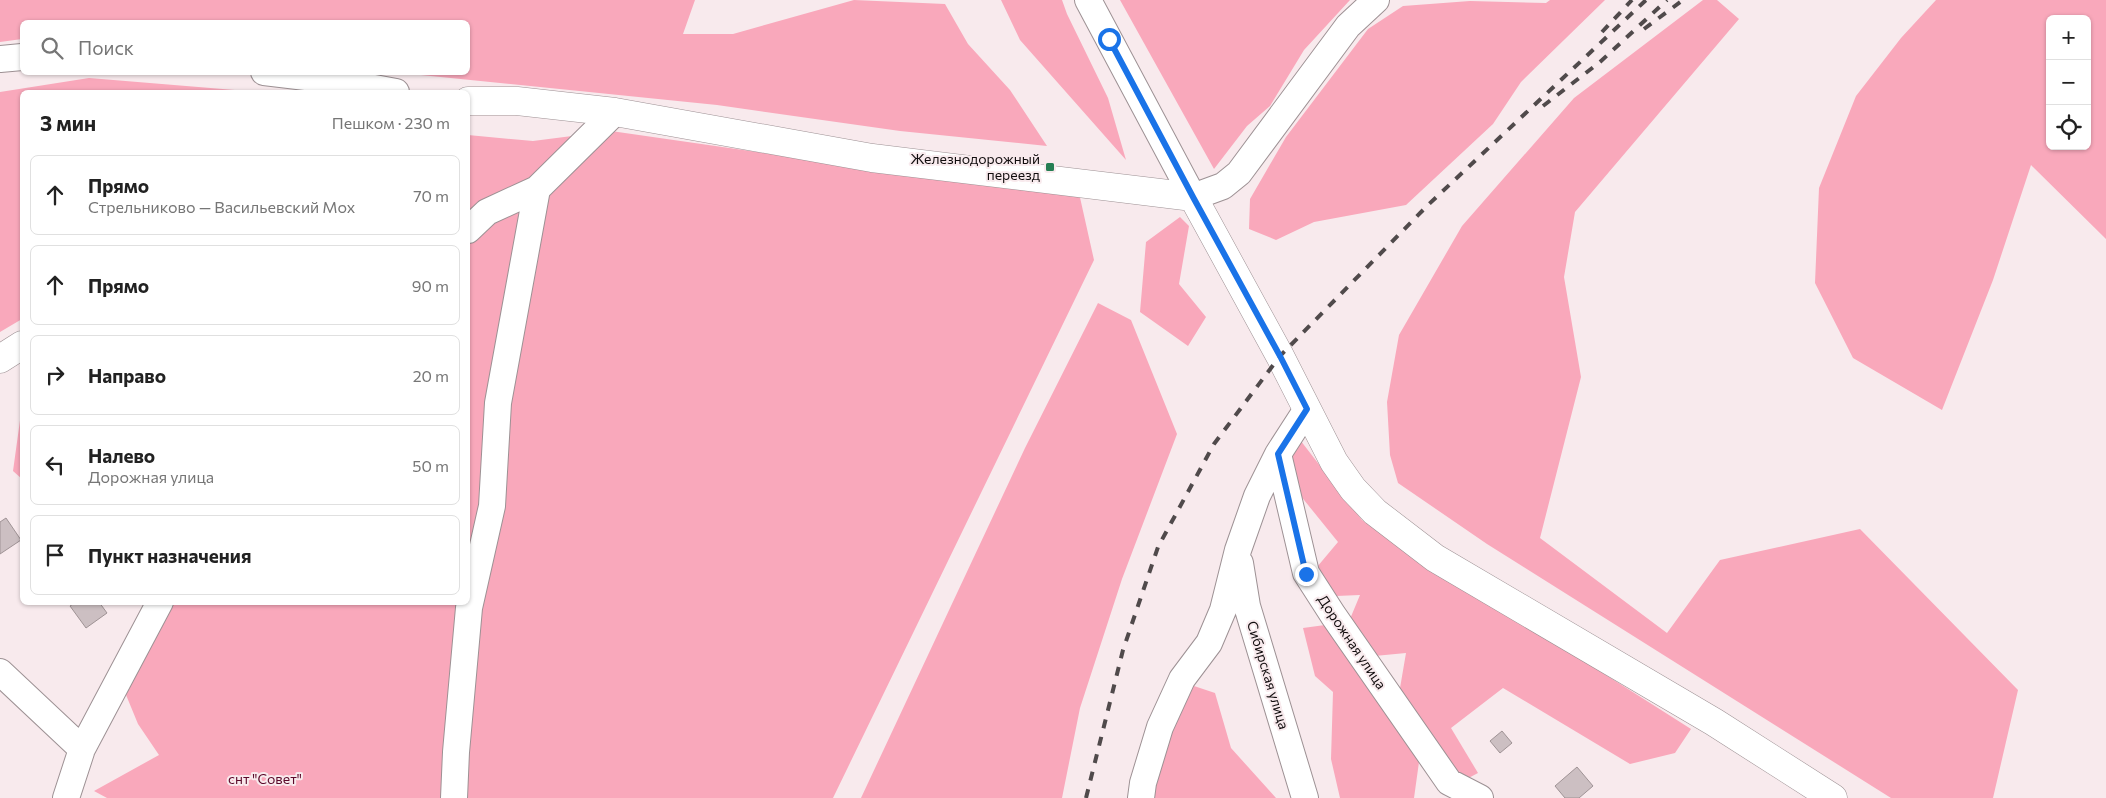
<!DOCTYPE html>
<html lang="ru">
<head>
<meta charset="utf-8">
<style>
	body { margin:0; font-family:Commissioner,sans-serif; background:#f2f2f2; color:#222 }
	.controls { position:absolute; right:15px; top:15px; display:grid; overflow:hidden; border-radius:8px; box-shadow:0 1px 4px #0004 }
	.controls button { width:45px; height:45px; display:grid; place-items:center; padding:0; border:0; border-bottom:1px solid #e0e0e0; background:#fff; color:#222; font:25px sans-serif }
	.stop { position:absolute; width:15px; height:15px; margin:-11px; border:4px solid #1a73e8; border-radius:50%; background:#fff }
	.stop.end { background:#1a73e8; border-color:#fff; box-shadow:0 1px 5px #0008 }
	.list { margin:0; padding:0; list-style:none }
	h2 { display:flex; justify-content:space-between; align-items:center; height:65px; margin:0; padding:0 20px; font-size:21px }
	h2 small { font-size:16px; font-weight:400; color:#767676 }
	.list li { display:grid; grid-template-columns:32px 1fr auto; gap:15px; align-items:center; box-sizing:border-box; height:80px; margin:0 10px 10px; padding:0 10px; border:1px solid #e0e0e0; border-radius:8px }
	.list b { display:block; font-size:19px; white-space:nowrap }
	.list p { margin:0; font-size:16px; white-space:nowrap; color:#767676 }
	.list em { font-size:16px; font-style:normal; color:#767676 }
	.icon { flex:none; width:28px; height:28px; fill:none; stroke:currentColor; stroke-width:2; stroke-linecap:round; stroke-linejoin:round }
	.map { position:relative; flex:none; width:2106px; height:798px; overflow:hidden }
	.search { position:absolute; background:#fff; box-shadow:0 1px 4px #0004; left:20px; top:20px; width:450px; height:55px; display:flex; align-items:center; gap:12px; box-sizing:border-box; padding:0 18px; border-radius:8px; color:#767676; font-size:19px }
	.panel { position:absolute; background:#fff; box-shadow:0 1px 4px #0004; left:20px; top:90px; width:450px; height:515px; border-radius:8px }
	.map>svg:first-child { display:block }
	.green { fill:#f9a8bb; fill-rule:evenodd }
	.building { fill:#ccbfc2; stroke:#9f9395 }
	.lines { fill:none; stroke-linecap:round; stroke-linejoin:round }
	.minor-casing { stroke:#9d9194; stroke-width:28 }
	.major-casing { stroke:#9d9194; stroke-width:29 }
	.minor { stroke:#fff; stroke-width:26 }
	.major { stroke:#fff; stroke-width:28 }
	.rail { stroke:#504a4b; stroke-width:4; stroke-dasharray:9 9; stroke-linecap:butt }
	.route { stroke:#1a73e8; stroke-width:6 }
	.poi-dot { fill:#257e53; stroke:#f8eaed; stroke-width:2 }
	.labels { text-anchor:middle; stroke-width:4; stroke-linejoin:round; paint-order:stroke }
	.poi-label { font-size:14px; fill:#110d0e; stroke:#f8eaed; text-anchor:end }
	.street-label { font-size:14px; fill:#110d0e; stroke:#f8eaed }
	.park-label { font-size:14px; fill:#5b092a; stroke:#f8eaed }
</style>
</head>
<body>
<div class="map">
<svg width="2106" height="798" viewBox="0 0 2106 798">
	<rect width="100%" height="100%" fill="#f8eaed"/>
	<path class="green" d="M0,0H695L683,34H733L854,0L945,4L968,44L1010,90L1047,146L900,131L717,105L401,73L468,72V22H22V39L0,42Z
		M1001,0H1062L1067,14L1108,98L1126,160L1020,40Z
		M1120,0H1350L1304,50L1270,106L1247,126L1214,169Z
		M1550,0H1605L1521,82L1493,124L1406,205L1314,222L1276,240L1249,229L1250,199L1286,137L1368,29L1403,6L1470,1L1546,3Z
		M1703,0H1717L1739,19L1575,212L1564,277L1581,377L1540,538L1667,633L1720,560L1860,529L2018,690L1993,798H1891L1487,544L1398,483L1390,455L1387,402L1399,335L1462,226L1574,98Z
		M1936,0H2106V239L2031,165L1993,280L1942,410L1853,358L1815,283L1819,188L1856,96L1901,38ZM2050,19H2087V146H2050Z
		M89,78L258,92H22V319L0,332V92Z
		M611,131L792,157L1079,193L1094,260L833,798H107L94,791L159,755L138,724L117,673L145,603L468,602V135L533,141Z
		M1180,217L1189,226L1179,284L1206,317L1188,346L1140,312L1146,242Z
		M1098,303L1131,320L1177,434L1122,579L1080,708L1062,798H861L1025,448Z
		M22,406V479L13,471Z
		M1297,436L1362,520L1691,729L1675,753L1630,764L1503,688L1451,728L1478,773L1459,783L1400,688L1406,653L1364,657L1350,619L1360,595L1336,596L1317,567L1338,542L1283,474Z
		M1325,625L1419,762L1414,798H1340L1331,759L1333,692L1315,676L1303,628Z
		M1191,685L1215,693L1231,748L1276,798H1150L1160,747Z"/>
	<path class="building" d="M6,518L21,540L0,554V522Z
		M76,602H99L107,613L86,628L70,606Z
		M1502,731L1512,743L1500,753L1490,741Z
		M1577,767L1593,786L1579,798H1565L1555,786Z"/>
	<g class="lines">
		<g class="minor-casing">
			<path id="minor" d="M1088,0L1193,197L1223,186L1239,173L1348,26L1376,0
				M0,59L22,57
				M264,72L331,80L396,92
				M468,230L487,212L537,189L615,112
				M1278,454L1306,573L1333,615L1449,782L1480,798
				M1240,563L1247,606L1305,798
				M0,672L82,749
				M66,798L82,749L160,602
				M454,798L456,752L469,608L492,506L498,403L537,189
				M1141,798L1143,783L1160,727L1182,679L1209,643L1223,610L1238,550L1257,496L1278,454L1307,409"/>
		</g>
		<g class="major-casing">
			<path id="major" d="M468,101H517L615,112L872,158L1193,197L1280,356L1334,462L1353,489L1375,512L1435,558L1714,722L1833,798
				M0,359L22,345"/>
		</g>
		<use href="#minor" class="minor"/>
		<use href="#major" class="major"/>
		<path class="rail" d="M1644,29L1683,0
			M1602,32L1632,0
			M1543,106L1600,62L1667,0
			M1086,798L1123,650L1158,547L1214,444L1280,356L1428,205L1646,0"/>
	</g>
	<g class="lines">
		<path class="route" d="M1109,39L1193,197L1280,356L1307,409L1278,454L1306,574"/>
	</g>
	<rect class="poi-dot" x="1045" y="162" width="10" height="10" rx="2.5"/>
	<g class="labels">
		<g class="poi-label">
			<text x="1040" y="164">Железнодорожный<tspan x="1040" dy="16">переезд</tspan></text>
		</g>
		<g class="street-label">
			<text transform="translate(1352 642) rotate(56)" y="5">Дорожная улица</text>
			<text transform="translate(1268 675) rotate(73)" y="5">Сибирская улица</text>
		</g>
		<g class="park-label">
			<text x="265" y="784">снт "Совет"</text>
		</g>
	</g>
</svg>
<div class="controls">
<button>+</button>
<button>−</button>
<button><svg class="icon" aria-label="locate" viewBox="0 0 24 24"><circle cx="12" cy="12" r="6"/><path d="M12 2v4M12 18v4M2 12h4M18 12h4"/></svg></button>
</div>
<div class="stop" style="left:1109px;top:39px"></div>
<div class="stop end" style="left:1306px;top:574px"></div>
<div class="search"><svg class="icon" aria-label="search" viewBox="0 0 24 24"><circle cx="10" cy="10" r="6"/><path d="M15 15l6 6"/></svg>Поиск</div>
<section class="panel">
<h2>3 мин<small>Пешком · 230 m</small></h2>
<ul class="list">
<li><svg class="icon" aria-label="ahead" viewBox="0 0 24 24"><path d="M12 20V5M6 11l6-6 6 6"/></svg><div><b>Прямо</b><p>Стрельниково — Васильевский Мох</p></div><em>70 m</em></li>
<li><svg class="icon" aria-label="ahead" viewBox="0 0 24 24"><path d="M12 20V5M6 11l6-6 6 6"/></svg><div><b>Прямо</b></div><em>90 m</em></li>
<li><svg class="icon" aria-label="right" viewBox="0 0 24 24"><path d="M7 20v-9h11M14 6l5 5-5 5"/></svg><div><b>Направо</b></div><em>20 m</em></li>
<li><svg class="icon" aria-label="left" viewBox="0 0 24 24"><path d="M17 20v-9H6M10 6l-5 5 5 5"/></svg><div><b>Налево</b><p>Дорожная улица</p></div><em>50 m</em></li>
<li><svg class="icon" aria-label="arrive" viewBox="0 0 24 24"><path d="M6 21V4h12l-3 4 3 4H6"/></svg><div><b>Пункт назначения</b></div></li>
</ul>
</section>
</div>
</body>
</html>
